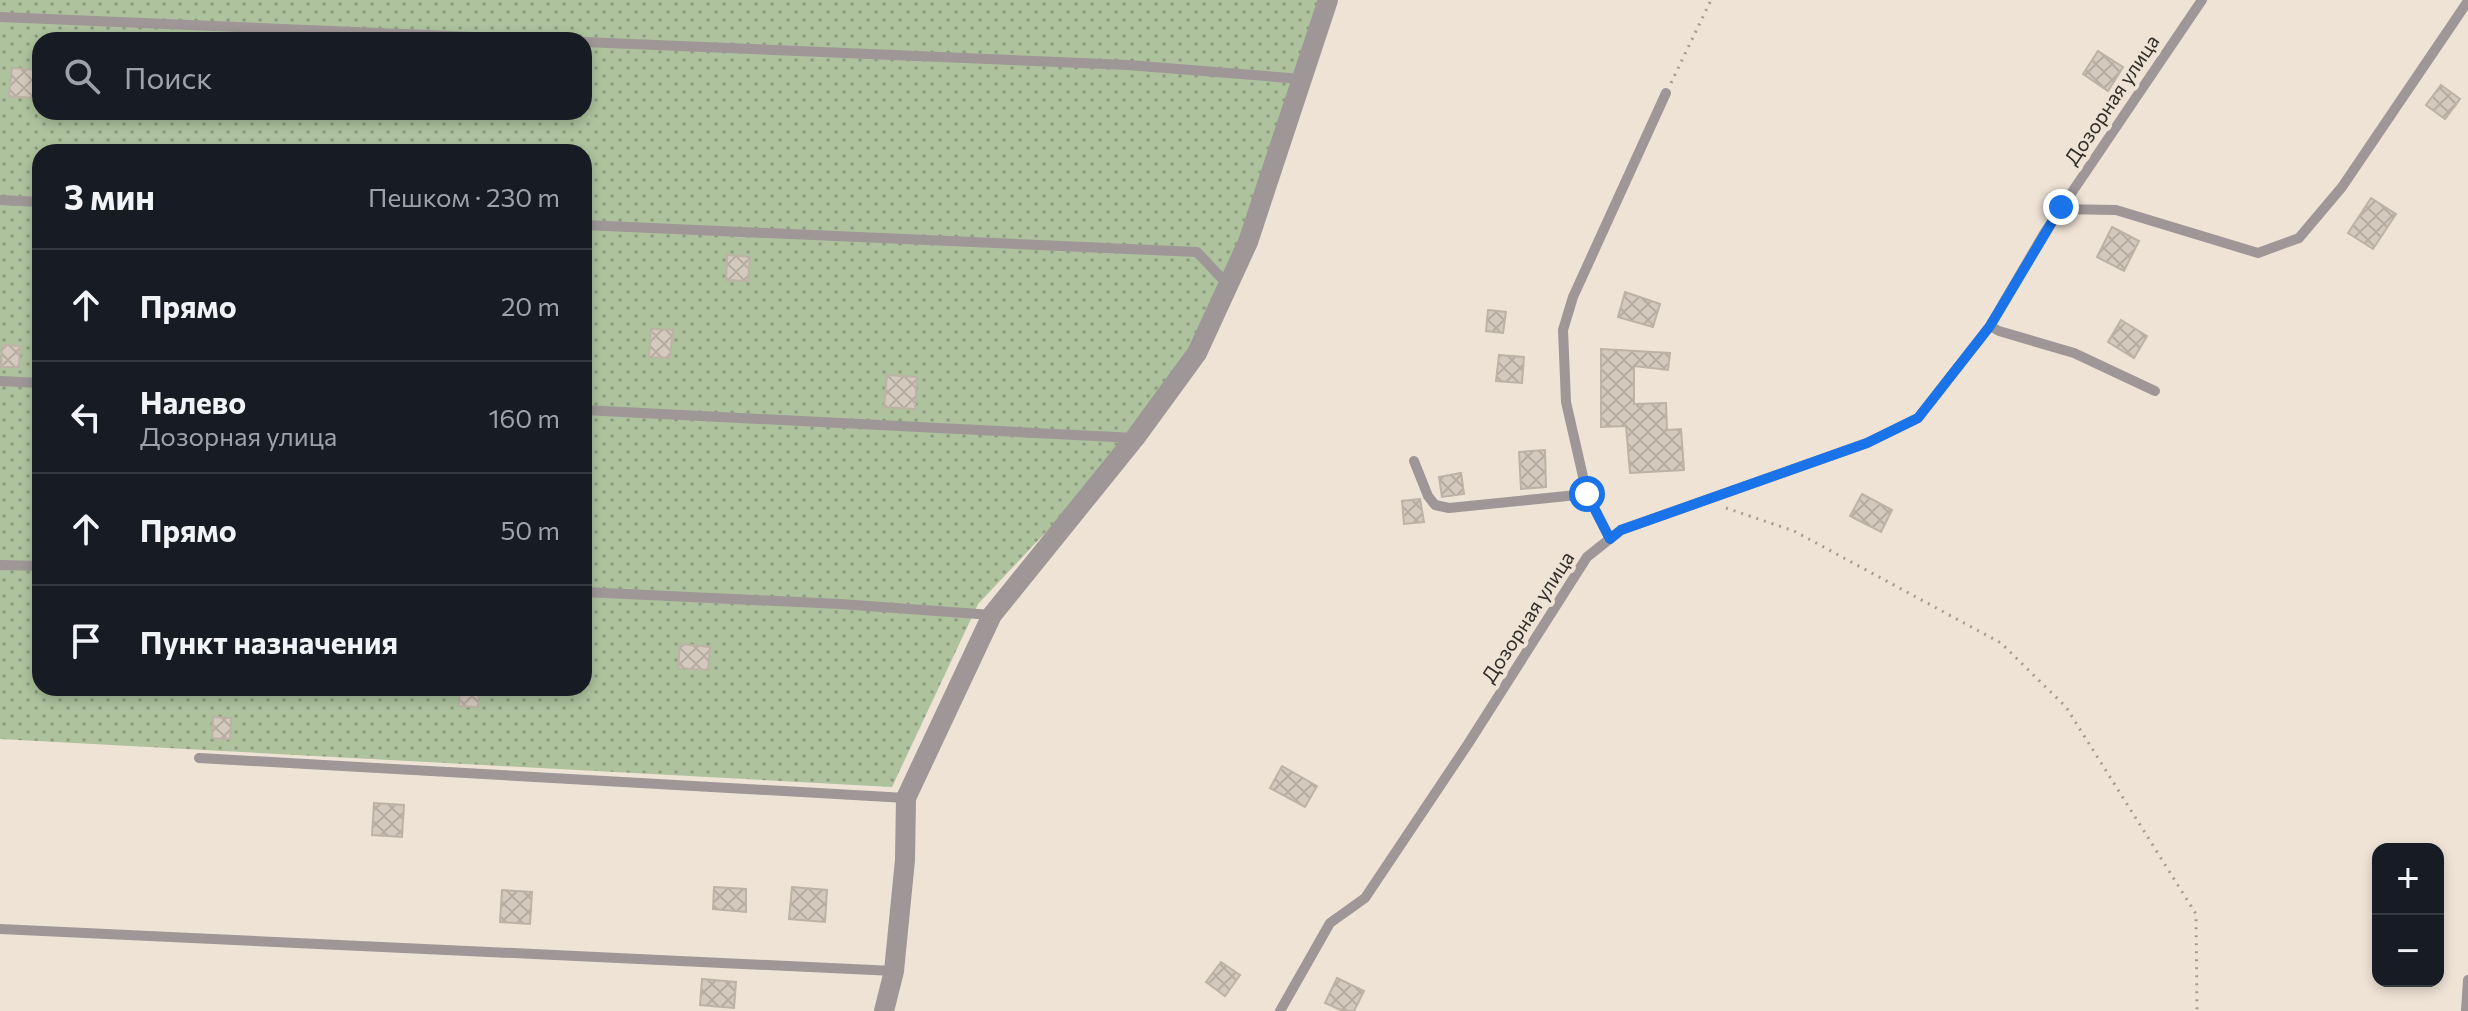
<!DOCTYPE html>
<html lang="ru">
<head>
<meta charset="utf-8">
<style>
	body { margin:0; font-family:Commissioner,sans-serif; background:#242831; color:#f1f3f6 }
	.controls { position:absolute; right:24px; bottom:24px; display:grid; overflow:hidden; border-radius:16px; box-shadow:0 4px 12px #0003 }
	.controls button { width:72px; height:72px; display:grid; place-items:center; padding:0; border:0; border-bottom:2px solid #363941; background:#171b24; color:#f1f3f6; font:40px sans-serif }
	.stop { position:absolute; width:24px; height:24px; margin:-18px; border:6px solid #1a73e8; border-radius:50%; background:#fff }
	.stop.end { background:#1a73e8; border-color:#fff; box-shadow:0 2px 8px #0008 }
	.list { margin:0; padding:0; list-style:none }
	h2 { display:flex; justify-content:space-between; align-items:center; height:104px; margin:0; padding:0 32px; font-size:34px }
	h2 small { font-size:26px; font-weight:400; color:#9ea1a6 }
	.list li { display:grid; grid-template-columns:52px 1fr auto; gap:24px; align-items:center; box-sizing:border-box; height:112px; padding:0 32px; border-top:2px solid #363941 }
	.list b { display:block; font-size:30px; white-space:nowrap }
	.list p { margin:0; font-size:26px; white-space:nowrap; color:#9ea1a6 }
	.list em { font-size:26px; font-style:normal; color:#9ea1a6 }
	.icon { flex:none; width:44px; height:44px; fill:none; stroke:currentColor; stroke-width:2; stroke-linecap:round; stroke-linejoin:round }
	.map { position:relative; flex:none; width:2468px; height:1011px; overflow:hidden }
	.search { position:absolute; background:#171b24; box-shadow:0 4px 12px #0003; left:32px; top:32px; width:560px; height:88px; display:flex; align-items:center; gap:20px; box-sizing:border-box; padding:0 28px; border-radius:24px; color:#9ea1a6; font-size:30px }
	.panel { position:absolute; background:#171b24; box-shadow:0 4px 12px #0003; left:32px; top:144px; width:560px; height:552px; border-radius:24px }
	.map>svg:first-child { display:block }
	.grass { fill:url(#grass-dots); fill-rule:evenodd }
	.building { fill:url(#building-cross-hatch); stroke:#bcb2a5; stroke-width:2 }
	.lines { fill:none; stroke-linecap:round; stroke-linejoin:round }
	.path { stroke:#a59c92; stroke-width:3; stroke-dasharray:2 6; stroke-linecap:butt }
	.lane { stroke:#9e9697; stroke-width:10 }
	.street { stroke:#9e9697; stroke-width:20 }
	.route { stroke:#1a73e8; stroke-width:10 }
	.labels { text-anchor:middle; stroke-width:8; stroke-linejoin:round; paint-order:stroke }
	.street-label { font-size:20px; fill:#312d28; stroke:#eee3d5 }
</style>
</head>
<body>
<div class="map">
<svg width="2468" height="1011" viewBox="0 0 2468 1011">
	<defs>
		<pattern id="grass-dots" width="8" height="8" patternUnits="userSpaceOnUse" patternTransform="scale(2)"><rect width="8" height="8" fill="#adc29d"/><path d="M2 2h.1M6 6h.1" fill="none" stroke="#8d9e80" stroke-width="1.8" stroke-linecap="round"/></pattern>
		<pattern id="building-cross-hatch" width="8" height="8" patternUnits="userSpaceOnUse" patternTransform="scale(2)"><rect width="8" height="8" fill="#d4c9bc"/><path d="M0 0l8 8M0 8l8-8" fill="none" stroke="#b6ada2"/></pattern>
	</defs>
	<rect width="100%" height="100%" fill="#eee3d5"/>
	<path class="grass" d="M0,0H1328L1229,286L1135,438L978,604L892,787L0,739ZM40,40H584V112H40ZM40,152H584V688H40Z"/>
	<path class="building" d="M2098,51L2123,67L2108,91L2083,74Z
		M12,68L37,70L34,98L9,96Z
		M2441,85L2460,99L2445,119L2426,105Z
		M2371,198L2396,214L2373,249L2348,233Z
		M2112,227L2139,241L2124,271L2097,257Z
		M727,255L750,257L748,281L726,280Z
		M1625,292L1660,304L1653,327L1618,317Z
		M1488,310L1506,312L1503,333L1486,331Z
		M2121,320L2147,336L2134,358L2108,342Z
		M651,329L673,330L670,358L649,357Z
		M2,345L20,346L19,367H1Z
		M1601,349L1670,353L1668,370L1634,366V404L1666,403L1667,430L1681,429L1684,470L1630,473L1626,426L1601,427Z
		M1499,355L1524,357L1522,383L1496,381Z
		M887,375L917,377L915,409L884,407Z
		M1545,450L1546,487L1521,489L1519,452Z
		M1461,473L1464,494L1442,497L1439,477Z
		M1862,494L1892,510L1881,532L1850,516Z
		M1420,499L1424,522L1404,524L1402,501Z
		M680,644L710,647L708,670L678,668Z
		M460,688H479L478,707L459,706Z
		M213,717L231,718L230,739L212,738Z
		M1282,766L1317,786L1305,807L1270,788Z
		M374,803L404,805L402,837L372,835Z
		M714,887L746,889V912L713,909Z
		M792,887L827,890L825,922L789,919Z
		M502,890L532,892L530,924L500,922Z
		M1221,962L1240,975L1225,996L1206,982Z
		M1337,978L1364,991L1354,1011H1343L1325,1003Z
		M702,979L736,982L734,1008L700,1005Z"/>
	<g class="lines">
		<path class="path" d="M1671,83L1711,0
			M1726,508L1794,531L2001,643L2066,707L2196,914L2197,1011"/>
		<path class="lane" d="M0,17L546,40
			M584,42L1128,65L1302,79
			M0,200L40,202
			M2060,209L2116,210L2258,253L2299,238L2342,187L2468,1
			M584,225L1197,252L1229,286
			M1992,322L1990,326L1999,331L2074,353L2155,391
			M0,381L40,383
			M584,410L1135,438
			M1414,461L1428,496L1435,505L1449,508L1587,494
			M1610,539L1587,494L1566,402L1563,330L1573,297L1666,93
			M0,565L40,566
			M584,592L840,604L992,615
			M199,758L906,798
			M0,929L894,971
			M1280,1011L1330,923L1365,898L1468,744L1587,557L1621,530L1867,443L1918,418L1990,326L2045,232L2202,0
			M2466,1011L2468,980"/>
		<path class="street" d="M884,1011L894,971L905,860L906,798L992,615L1135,438L1197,353L1248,242L1328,0"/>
	</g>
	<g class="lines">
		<path class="route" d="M1587,494L1610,539L1621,530L1867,443L1918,418L1990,326L2061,207"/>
	</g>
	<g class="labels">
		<g class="street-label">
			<text transform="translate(2112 100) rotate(-56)" y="7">Дозорная улица</text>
			<text transform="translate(1528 617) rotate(-57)" y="7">Дозорная улица</text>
		</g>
	</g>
</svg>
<div class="controls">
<button>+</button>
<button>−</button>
</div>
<div class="stop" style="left:1587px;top:494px"></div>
<div class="stop end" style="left:2061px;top:207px"></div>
<div class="search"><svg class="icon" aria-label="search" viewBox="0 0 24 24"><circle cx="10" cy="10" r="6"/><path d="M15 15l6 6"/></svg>Поиск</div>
<section class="panel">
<h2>3 мин<small>Пешком · 230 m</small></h2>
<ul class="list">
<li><svg class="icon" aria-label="ahead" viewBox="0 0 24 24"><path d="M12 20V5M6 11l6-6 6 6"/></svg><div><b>Прямо</b></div><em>20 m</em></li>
<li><svg class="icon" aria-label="left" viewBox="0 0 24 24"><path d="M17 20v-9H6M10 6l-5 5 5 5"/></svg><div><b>Налево</b><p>Дозорная улица</p></div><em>160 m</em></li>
<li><svg class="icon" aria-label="ahead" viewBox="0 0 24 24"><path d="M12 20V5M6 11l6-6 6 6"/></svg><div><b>Прямо</b></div><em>50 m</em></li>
<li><svg class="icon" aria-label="arrive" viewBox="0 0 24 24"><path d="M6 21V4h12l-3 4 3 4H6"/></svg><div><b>Пункт назначения</b></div></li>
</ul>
</section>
</div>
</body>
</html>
